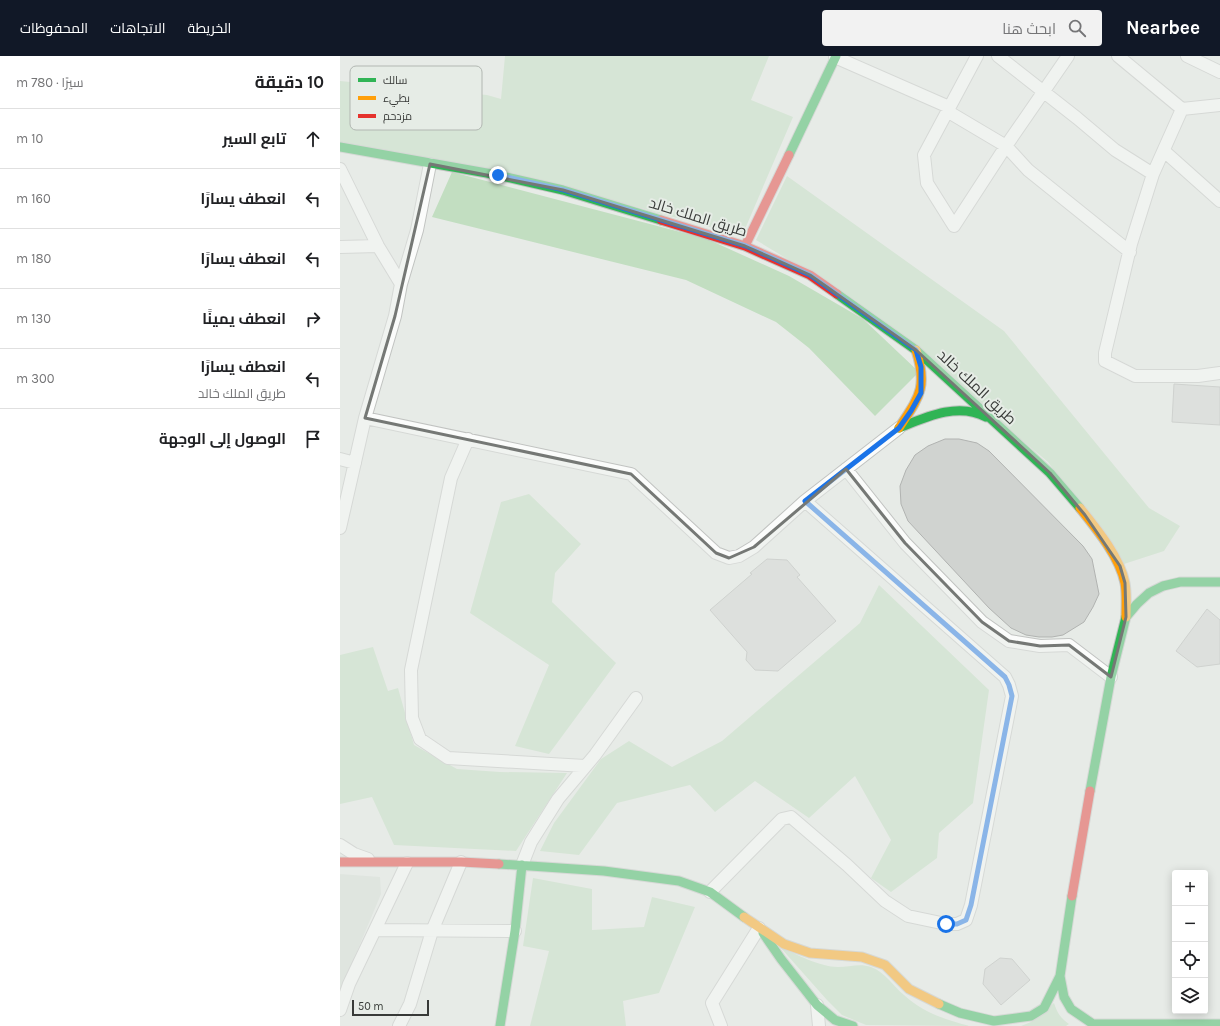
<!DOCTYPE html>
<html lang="ar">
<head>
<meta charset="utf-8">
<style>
	body { margin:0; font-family:Karla,Cairo,sans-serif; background:#f2f2f2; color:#202124; direction:rtl }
	.controls { position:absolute; right:12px; bottom:12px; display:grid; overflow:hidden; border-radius:4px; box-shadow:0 2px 10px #0003 }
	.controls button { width:36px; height:36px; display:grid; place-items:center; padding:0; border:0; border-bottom:1px solid #e0e0e0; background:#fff; color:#202124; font:20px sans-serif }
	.scale { position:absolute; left:12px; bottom:10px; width:77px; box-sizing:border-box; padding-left:4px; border:2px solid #383a38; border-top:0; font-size:11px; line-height:14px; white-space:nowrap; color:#383a38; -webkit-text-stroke:3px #e6ece6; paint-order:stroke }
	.stop { position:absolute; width:12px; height:12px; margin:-9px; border:3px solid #1a73e8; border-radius:50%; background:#fff }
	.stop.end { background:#1a73e8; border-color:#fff; box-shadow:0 1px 4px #0008 }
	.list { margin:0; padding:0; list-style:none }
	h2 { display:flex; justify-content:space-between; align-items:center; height:52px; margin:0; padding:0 16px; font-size:17px }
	h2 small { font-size:13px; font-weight:400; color:#757577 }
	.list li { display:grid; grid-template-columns:26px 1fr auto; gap:12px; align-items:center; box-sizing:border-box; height:60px; padding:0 16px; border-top:1px solid #e0e0e0 }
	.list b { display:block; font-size:15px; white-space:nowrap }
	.list p { margin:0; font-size:13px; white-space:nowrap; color:#757577 }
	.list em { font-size:13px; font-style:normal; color:#757577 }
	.icon { flex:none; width:22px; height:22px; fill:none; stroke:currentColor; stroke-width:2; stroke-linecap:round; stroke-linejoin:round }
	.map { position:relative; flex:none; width:880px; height:970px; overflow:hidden; direction:ltr }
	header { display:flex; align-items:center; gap:24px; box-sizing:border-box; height:56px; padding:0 20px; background:#111827; color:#fff }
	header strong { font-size:19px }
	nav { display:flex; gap:22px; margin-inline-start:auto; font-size:14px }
	.search { width:280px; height:36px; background:#f2f2f2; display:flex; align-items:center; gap:10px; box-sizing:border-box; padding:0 14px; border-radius:4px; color:#757577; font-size:15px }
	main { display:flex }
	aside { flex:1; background:#fff }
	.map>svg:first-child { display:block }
	.built { fill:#d6ded6 }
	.green { fill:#c2dec1 }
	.building { fill:#d0d3d0; stroke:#b1b3b1 }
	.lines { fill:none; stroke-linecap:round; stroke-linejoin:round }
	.street-casing { stroke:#c1c3c1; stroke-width:14 }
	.fast-casing { stroke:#c1c3c1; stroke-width:11 }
	.slow-casing { stroke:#c1c3c1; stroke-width:11 }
	.jam-casing { stroke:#c1c3c1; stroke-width:11 }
	.street { stroke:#fbfcfb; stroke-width:12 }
	.fast { stroke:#30b455; stroke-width:9 }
	.slow { stroke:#ff9f0a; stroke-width:9 }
	.jam { stroke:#e5322d; stroke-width:9 }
	.route { stroke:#1a73e8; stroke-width:5 }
	.marked { fill:none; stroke:#757875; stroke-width:3; stroke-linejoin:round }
	.labels { text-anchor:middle; stroke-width:4; stroke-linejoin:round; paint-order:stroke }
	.street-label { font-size:15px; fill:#383a38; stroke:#e6ece6 }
	.key { fill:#e6ece6; stroke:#b2b7b2; stroke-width:1 }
	.key-label { font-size:11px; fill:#383a38 }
</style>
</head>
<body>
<header>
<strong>Nearbee</strong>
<div class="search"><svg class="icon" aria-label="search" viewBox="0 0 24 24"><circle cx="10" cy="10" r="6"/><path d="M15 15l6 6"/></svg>ابحث هنا</div>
<nav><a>الخريطة</a><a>الاتجاهات</a><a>المحفوظات</a></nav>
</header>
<main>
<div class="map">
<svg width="880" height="970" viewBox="0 0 880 970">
	<rect width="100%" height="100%" fill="#e7ebe7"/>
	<path class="built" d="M0,818L40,821L41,838L0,936Z"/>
	<path class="green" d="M165,0H429L411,44L453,61L402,180L203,125L0,94V25L147,39L161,43Z
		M112,116L367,183L449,220L523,263L579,316L535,360L469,292L436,266L346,224L92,161Z
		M447,120L664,275L809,452L840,470L824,495L784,508L708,406L515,244L416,184Z
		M189,438L241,488L215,517L212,546L276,607L209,698L175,690L209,609L130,557L161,446Z
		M539,529L649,634L633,747L599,777L597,802L551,836L531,822L551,784L515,720L469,762L415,725L375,756L350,729L277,747L239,799L200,795L214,767L261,703L289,685L332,711L382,685L520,567Z
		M33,591L48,635L58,632L74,689L117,713L160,716L227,717L176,795L54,789L32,741L0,748V599Z
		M193,822L252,833V874L304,871L312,841L355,851L319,937L283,945L286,970H190L209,895L183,890Z
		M440,891C456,898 480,911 498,911C509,911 520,907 531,911C545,916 553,930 564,939C582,956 606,964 630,970L526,969L502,959L487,944Z
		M714,947C717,956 720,962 729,968L726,970H681L691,966Z"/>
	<path class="building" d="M834,328L880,331V369L832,366Z
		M605,383H619L637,387L649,395L743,490L752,503L759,538L753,551L744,566L723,579L712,581H699L686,579L671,572L649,552L568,465L561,448L560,430L566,414L575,399L588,390Z
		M427,503L447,504L460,519L457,521L496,565L438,615L415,614L406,604L407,596L370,554L412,518L410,517Z
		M867,553L880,564V608L857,611L836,595Z
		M660,902L672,903L690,924L661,949L643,928L645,913Z"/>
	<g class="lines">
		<g class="street-casing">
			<path id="street" d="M637,0L584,99L587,127L614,170L666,90L688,114L790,196
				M658,0L737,62L775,94L813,118
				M778,0L842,53L813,118L791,188L765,297V305L795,320H858L880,317
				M847,0L880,16
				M495,1L609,51
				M842,53L880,49
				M607,55L666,90L728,0
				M824,95L880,145
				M0,113L38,190L61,228
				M0,191L38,190
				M25,362L291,418L376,497L389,502L399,500L414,491L465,445L559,372
				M128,383L111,422L71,614L72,662L80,683L108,702L245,710
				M0,403L15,407
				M506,413L565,487L642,566L669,585L700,590L729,589L771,621
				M0,472L25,362L55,260L61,228L77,174L90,108
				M0,789L14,798L28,803
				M182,809L191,786L218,743L255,699L296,642
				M370,836L442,763L451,761L507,809L545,845L568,860L606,868H617L626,864L631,849L672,640L669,629L665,621L465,445
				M35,874L175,875
				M477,949L479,970
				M0,954L9,928L67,807
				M59,970L70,948L92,875L121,806
				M381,970L372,947L419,872"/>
		</g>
		<g class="fast-casing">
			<path id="fast" d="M0,91L158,119L223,134L321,164
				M449,99L496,0
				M497,238L576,294L710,417L740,452
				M559,372C586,361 618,346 646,361
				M750,735L771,621L786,561L797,548L809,537L823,530L840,526H880
				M159,808L264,815L339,825L370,836L404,861
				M732,840L720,920L724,941L731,953L753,968H880
				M423,877L441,903L477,949L495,964L513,970
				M599,948L620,957L654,965L691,960L704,952L720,920
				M160,970L175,875L182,809"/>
		</g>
		<g class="slow-casing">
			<path id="slow" d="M559,372C579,341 588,332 576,294
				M740,452C756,472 780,501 785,527C787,537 786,550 786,561
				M404,861L444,888L470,897L522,901L545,909L569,933L599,948"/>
		</g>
		<g class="jam-casing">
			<path id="jam" d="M321,164L405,190L470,219L497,238
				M405,190L449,99
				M0,806H121L159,808
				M732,840L750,735"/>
		</g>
		<use href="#street" class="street"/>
		<use href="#fast" class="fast"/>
		<use href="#slow" class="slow"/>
		<use href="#jam" class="jam"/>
	</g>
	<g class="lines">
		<path class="route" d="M158,119L224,134L406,190L470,219L576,294L581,311V337L571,355L559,372L465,445L665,621L669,629L672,640L631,849L626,864L617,868H606"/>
	</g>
	<path d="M0 0H880V970H0ZM90,108L223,134L405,190L470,219L576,294L710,417L745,459L780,510L785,527L786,561L771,621L729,589L700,590L669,585L642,566L565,487L506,413L414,491L389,502L376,497L291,418L25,362L55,260Z" fill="#e7ebe7" fill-opacity=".55" fill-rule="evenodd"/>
	<path class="marked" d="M90,108L223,134L405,190L470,219L576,294L710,417L745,459L780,510L785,527L786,561L771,621L729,589L700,590L669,585L642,566L565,487L506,413L414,491L389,502L376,497L291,418L25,362L55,260Z"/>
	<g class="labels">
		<g class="street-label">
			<text transform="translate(358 161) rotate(17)" y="5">طريق الملك خالد</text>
			<text transform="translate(637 331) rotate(43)" y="5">طريق الملك خالد</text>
		</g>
	</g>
	<rect x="10" y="10" width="132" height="64" rx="6" class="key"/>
	<rect x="18" y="22" width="18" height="4" fill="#30b455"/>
	<rect x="18" y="40" width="18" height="4" fill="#ff9f0a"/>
	<rect x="18" y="58" width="18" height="4" fill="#e5322d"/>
	<g class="key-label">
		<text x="43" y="28">سالك</text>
		<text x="43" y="46">بطيء</text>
		<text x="43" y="64">مزدحم</text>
	</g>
</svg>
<div class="controls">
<button>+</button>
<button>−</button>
<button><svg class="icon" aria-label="locate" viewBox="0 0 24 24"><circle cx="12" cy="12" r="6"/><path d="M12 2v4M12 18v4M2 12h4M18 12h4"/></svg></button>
<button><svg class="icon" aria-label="layers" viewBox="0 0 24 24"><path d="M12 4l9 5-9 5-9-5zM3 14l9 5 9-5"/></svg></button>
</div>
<div class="scale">50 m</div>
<div class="stop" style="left:606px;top:868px"></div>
<div class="stop end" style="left:158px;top:119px"></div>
</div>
<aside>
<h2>10 دقيقة<small>سيرًا · 780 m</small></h2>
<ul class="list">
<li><svg class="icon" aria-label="ahead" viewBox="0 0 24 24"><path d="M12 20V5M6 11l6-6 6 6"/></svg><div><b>تابع السير</b></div><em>10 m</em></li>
<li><svg class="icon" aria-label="left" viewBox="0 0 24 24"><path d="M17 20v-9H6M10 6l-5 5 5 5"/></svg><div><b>انعطف يسارًا</b></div><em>160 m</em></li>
<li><svg class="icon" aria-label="left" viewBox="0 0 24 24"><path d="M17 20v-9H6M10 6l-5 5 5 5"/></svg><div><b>انعطف يسارًا</b></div><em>180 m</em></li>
<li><svg class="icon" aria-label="right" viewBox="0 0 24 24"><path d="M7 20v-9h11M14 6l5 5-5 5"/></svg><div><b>انعطف يمينًا</b></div><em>130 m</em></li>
<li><svg class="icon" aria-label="left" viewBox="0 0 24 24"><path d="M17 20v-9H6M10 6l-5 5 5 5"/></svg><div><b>انعطف يسارًا</b><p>طريق الملك خالد</p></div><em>300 m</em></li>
<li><svg class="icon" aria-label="arrive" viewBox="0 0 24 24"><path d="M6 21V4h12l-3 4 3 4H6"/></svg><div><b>الوصول إلى الوجهة</b></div></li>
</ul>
</aside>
</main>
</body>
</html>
